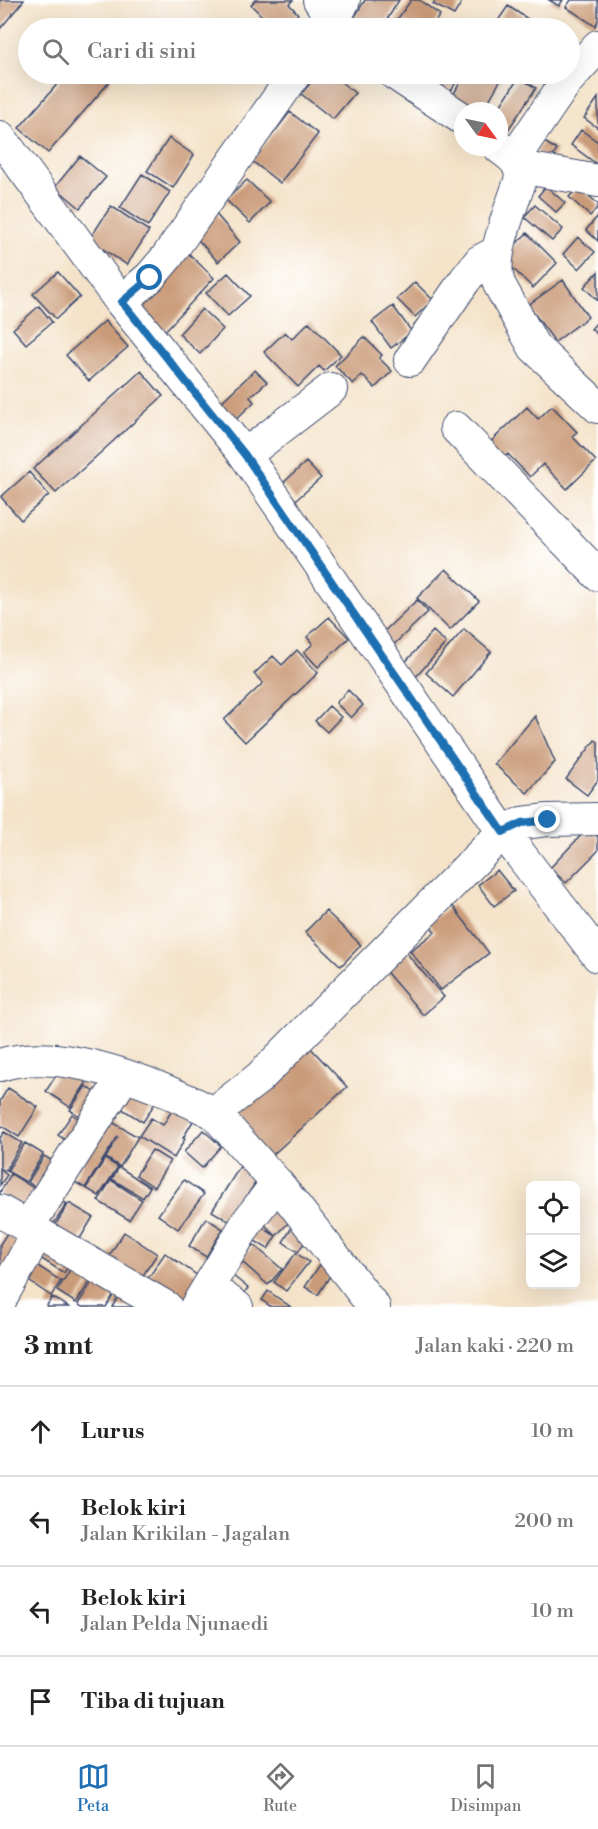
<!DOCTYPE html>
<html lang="id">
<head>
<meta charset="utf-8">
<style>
	body { margin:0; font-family:"Libre Bodoni",serif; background:#f2f2f2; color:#222 }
	.controls { position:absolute; right:18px; bottom:18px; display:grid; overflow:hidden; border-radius:9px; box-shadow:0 6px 24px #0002 }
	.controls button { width:54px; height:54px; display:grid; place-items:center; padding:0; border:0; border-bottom:2px solid #e0e0e0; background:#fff; color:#222; font:30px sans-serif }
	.compass { position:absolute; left:454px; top:102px; width:54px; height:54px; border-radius:50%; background:#fff; box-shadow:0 6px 24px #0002; rotate:123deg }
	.stop { position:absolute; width:18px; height:18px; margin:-14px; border:4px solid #1f6fb2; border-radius:50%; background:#fff }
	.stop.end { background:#1f6fb2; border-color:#fff; box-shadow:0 2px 6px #0008 }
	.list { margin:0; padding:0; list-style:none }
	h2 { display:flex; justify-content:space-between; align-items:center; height:78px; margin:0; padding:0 24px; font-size:26px }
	h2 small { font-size:20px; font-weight:400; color:#767676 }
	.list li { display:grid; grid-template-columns:39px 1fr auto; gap:18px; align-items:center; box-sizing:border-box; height:90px; padding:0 24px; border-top:2px solid #e0e0e0 }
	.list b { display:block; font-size:22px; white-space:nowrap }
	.list p { margin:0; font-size:20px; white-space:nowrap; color:#767676 }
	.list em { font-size:20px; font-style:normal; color:#767676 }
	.icon { flex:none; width:33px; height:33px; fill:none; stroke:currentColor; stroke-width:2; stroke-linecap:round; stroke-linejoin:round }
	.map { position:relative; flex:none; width:598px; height:1307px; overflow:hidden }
	.search { position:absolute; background:#fff; box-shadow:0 6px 24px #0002; left:18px; right:18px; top:18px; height:66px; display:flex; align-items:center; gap:15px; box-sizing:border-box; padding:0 21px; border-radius:33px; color:#767676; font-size:22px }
	.sheet { height:438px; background:#fff }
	nav { display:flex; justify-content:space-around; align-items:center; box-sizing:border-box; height:84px; border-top:2px solid #e0e0e0; background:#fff; font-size:16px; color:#767676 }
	nav a { display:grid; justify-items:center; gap:3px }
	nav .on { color:#1f6fb2 }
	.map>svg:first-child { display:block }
	.building { fill:#ca9b79 }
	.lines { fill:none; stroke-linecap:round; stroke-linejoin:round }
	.minor-casing { stroke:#3c4a6e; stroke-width:34 }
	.minor { stroke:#fff; stroke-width:32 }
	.route { stroke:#1f6fb2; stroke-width:8 }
</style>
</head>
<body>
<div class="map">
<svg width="598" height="1307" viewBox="0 0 598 1307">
	<rect width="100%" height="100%" fill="#fff"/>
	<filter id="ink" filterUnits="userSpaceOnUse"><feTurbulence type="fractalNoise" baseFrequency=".0167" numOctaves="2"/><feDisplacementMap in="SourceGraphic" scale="12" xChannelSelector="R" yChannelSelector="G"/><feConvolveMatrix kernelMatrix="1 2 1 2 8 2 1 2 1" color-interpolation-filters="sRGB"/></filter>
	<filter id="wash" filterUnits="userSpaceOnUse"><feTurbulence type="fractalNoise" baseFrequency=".008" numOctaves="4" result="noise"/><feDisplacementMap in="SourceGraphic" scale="24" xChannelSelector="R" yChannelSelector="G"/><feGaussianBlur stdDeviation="1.35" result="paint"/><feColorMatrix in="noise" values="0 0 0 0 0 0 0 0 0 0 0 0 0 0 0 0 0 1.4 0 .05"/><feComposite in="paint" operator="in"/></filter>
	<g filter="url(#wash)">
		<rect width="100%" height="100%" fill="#f4e3c9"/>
		<g id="blocks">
			<path class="building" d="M0,0H24L0,29Z
				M255,0H293L289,4L298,14L283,28H274L251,5Z
				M365,0H399L382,28H353L349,26Z
				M411,0H419L440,15L431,28H391Z
				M436,0H463L454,15L433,4Z
				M549,0H563L559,6Z
				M571,0H598V21L595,26L566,7Z
				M508,6L537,25L535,28H493Z
				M66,74H103L111,80L48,153L19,128Z
				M318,74H331L355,93L333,119L301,94Z
				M418,74H440L456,82L449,95Z
				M465,74H504L483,111H477L452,97Z
				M519,77L536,88L506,133L499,129V111H497Z
				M598,98V128L584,118Z
				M290,112L318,134L280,183L252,161Z
				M581,130L598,142V165L571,145Z
				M169,138L194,155L173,188L147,171Z
				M543,141L557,150L550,161L536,152Z
				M80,156L106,177L80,208L55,187Z
				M142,174L170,192L148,226L120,208Z
				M247,180L270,202L250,223L226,200Z
				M546,186L565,203L556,212L538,196Z
				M579,187L598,204V207L590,216L569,197Z
				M535,205L563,229L552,241L524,217Z
				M111,206L149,231L127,265L89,240Z
				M215,213L240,242L218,262L192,233Z
				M598,216V241L586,230Z
				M527,233L557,263L533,288L502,258Z
				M578,237L595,252L579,269L563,254Z
				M185,250L214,278L164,332L135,304Z
				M58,272L80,297L56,319L33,294Z
				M598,272V301L584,287Z
				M228,273L250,296L228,316L206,293Z
				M563,280L588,317L555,342L528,305Z
				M415,282L433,300L415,317L397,299Z
				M39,306L52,322L26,344L13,329Z
				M393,306L412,332L391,348L372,322Z
				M202,309L223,329L200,354L179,334Z
				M105,321L128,347L89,381L66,355Z
				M598,321V335L591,329Z
				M309,322L341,355L324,371L319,366L298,387L264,352L285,332L292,339Z
				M364,337L382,355L379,358L392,371L375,388L362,375L353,384L335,366Z
				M255,370L267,382L250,397L254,402L232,423L216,407Z
				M141,371L163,396L56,493L33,469Z
				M552,406L577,432L572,436L596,461L567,489L543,464L530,477L508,454L496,465L482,450L527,407L538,419Z
				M306,462L321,478L296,500L282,484Z
				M29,472L49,495L21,520L1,497Z
				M446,569L479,601L450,630L417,598Z
				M417,600L428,612L388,650L377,638Z
				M329,617L349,638L318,667L304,652L313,644L307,637Z
				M464,629L491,652L453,697L426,673Z
				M433,631L446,643L414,679L401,667Z
				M297,650L318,673L245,742L224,720L263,683L254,674L273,656L282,665Z
				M348,690L363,705L351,718L336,703Z
				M329,706L341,717L327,732L315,721Z
				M535,716L555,762L527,793L494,764Z
				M595,740L598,742V780L587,795L566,779Z
				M588,828L598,837V851L566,883L550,868Z
				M497,870L514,891L494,906L478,885Z
				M452,905L489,953L441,990L410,951L435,932L429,923Z
				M326,911L361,945L341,966L305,932Z
				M403,949L444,997L423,1015L382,967Z
				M307,1044L347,1087L267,1160L227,1116Z
				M64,1063L89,1079L70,1107L46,1091Z
				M126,1084L155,1103L143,1122L114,1104Z
				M86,1086L103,1098L87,1121L70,1110Z
				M8,1088L38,1107L19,1137L0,1125V1101Z
				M176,1104L196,1116L183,1138L185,1139L174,1158L139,1136L151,1118L163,1125Z
				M72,1114L85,1123L71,1144L58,1135Z
				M105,1118L138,1137L120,1167L106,1158L118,1136L85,1188L73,1181Z
				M203,1130L221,1146L202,1168L184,1152Z
				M4,1132L22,1143L5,1171L0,1168V1138Z
				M25,1143L43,1154L26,1182L7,1171Z
				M152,1150L170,1161L154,1187L136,1175Z
				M44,1156L61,1166L44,1193L28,1182Z
				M105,1159L118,1167L99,1196L86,1188Z
				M244,1160L263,1171L230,1222L212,1211Z
				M119,1167L150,1187L143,1198L112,1179Z
				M0,1170L7,1175L0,1185Z
				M11,1174L45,1195L29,1221L0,1203V1192Z
				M111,1180L142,1200L129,1220L98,1201Z
				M184,1180L204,1194L178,1229L158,1215Z
				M52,1194L67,1204L50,1229L36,1220Z
				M275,1202L292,1219L276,1236L259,1219Z
				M69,1203L93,1217L75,1247L51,1232Z
				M206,1218L223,1229L206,1257L189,1246Z
				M253,1222L276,1236L268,1249L245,1235Z
				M295,1222L311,1232L298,1252L283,1242Z
				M13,1224L32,1236L10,1271L0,1264V1244Z
				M124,1232L157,1254L142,1277L104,1264Z
				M46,1241L74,1258L64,1273L37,1256Z
				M254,1245L282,1269L268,1285L240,1260Z
				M165,1253L201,1278L181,1307L143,1286Z
				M296,1253L309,1262L286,1291L274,1282Z
				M76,1260L96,1272L76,1303L57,1291Z
				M32,1262L61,1281L51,1296L23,1277Z
				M321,1263L333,1271L318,1295L305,1287Z
				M98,1273L119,1286L106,1307H82L78,1304Z
				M232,1275L248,1288L237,1302L221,1290Z
				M123,1289L152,1307H112Z
				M268,1291L291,1307H271L262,1300Z
				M52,1297L69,1307H46Z"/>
		</g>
	</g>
	<g filter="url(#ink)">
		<use href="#blocks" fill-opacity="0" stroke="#3c4a6e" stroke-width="1.5"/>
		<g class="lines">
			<g class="minor-casing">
				<path id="minor" d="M319,0L334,21L344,0
					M395,74L463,119
					M0,137L121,302L245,455L503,832L598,956
					M499,147C512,157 520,161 521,178C512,207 489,256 499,284L534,347L598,407
					M514,158L566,82L598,46
					M520,167L598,181
					M121,302L150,277L167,257L295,74
					M410,360L465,280L480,261L497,252
					M456,428L598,575
					M245,455L331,389
					M0,1065C63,1044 157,1085 214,1113L259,1078L503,832L522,823L548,820L598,819
					M214,1113L277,1183L374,1307
					M0,1211L166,1307
					M209,1287L237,1307
					M0,1301C11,1275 38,1247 34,1217L124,1076
					M196,1307L248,1221L277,1183"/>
			</g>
			<use href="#minor" class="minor"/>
		</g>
	</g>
	<g class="lines" filter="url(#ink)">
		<path class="route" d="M150,278L122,302L245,455L503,832L522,823L548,820"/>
	</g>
</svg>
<div class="controls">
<button><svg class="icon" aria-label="locate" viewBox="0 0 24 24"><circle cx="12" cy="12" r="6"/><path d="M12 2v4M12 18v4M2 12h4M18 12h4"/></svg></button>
<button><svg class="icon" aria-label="layers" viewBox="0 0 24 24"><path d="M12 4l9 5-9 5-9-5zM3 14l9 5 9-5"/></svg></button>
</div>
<svg class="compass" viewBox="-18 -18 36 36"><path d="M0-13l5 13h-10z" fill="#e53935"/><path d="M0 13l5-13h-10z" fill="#767676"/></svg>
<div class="stop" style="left:150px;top:278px"></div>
<div class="stop end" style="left:548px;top:820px"></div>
<div class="search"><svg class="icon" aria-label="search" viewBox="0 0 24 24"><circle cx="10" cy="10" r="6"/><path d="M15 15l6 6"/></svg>Cari di sini</div>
</div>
<section class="sheet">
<h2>3 mnt<small>Jalan kaki · 220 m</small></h2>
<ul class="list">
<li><svg class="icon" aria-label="ahead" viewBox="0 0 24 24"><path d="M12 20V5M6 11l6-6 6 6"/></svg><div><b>Lurus</b></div><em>10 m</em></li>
<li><svg class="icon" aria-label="left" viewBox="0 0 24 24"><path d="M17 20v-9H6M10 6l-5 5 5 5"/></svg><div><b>Belok kiri</b><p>Jalan Krikilan - Jagalan</p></div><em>200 m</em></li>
<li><svg class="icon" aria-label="left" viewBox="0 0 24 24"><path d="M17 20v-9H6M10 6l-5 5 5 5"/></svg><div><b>Belok kiri</b><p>Jalan Pelda Njunaedi</p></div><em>10 m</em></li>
<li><svg class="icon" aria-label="arrive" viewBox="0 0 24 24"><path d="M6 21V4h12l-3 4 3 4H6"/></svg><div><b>Tiba di tujuan</b></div></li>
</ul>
</section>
<nav>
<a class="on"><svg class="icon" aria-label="map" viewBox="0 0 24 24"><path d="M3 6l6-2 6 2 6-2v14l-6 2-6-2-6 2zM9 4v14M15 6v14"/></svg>Peta</a>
<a><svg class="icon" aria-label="directions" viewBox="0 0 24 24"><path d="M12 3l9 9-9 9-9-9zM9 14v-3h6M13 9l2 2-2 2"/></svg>Rute</a>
<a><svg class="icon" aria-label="saved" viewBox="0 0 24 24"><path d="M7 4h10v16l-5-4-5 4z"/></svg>Disimpan</a>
</nav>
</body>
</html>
